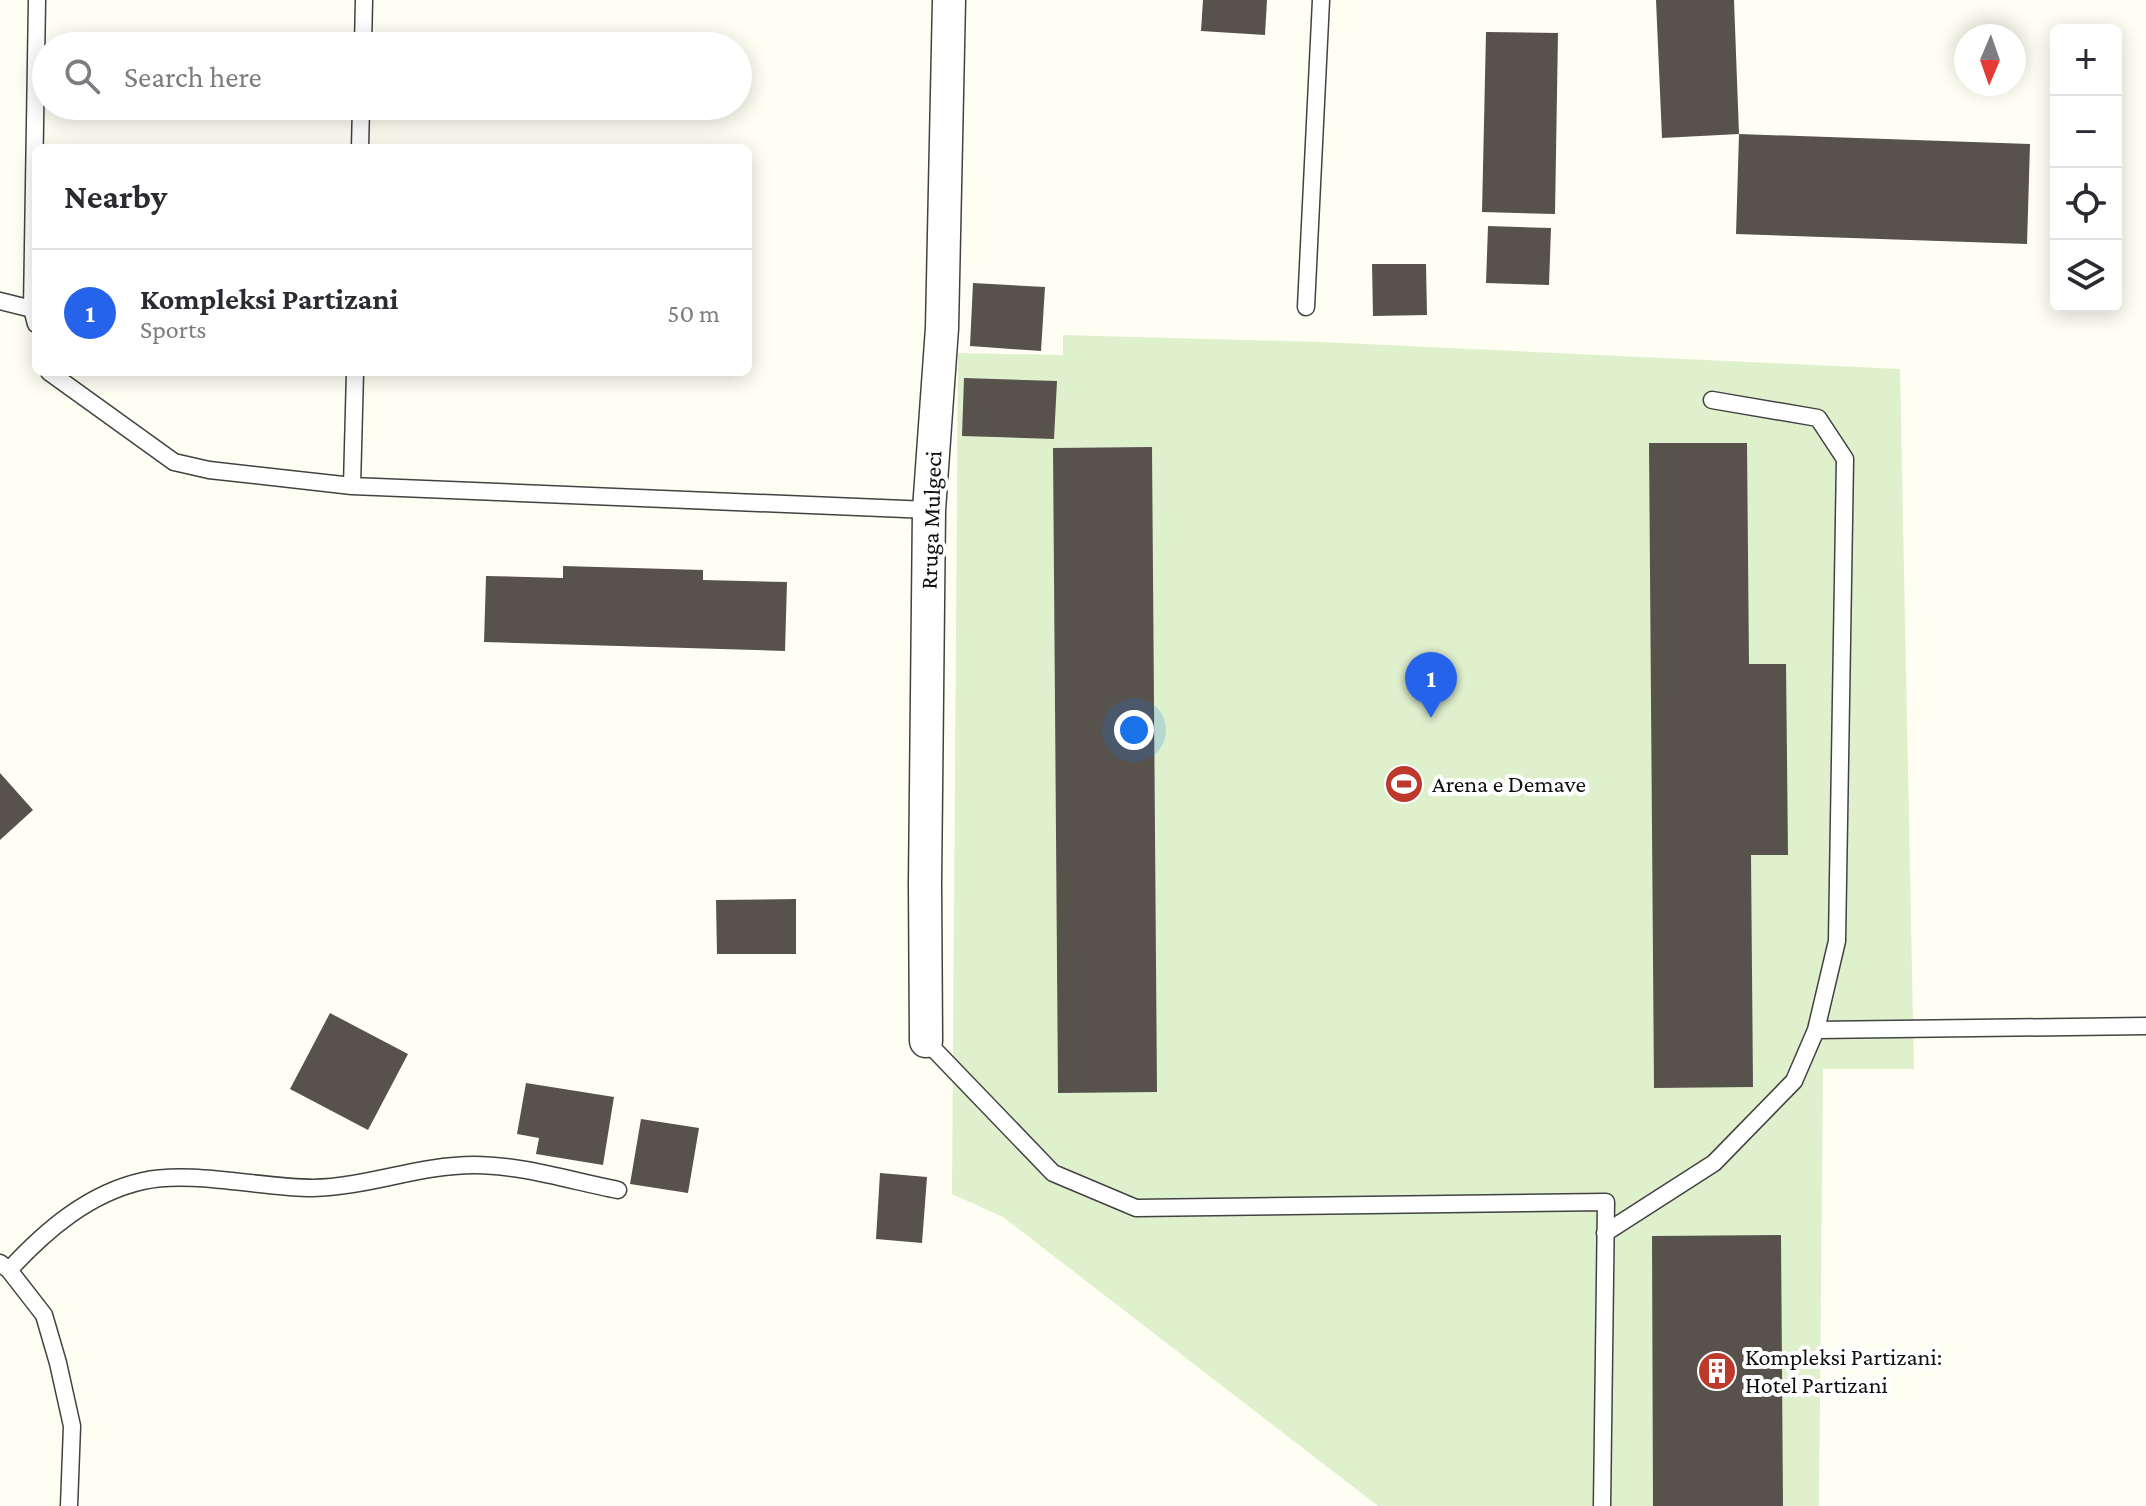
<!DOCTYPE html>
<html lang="en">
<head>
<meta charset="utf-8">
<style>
	body { margin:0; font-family:"Crimson Pro",serif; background:#f7f7f7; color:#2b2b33 }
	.controls { position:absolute; right:24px; top:24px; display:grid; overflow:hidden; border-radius:12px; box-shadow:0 4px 20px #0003 }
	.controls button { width:72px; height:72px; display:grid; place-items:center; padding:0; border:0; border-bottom:2px solid #e1e1e2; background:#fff; color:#2b2b33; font:40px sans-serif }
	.compass { position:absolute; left:1954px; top:24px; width:72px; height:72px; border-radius:50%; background:#fff; box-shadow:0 4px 20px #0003; rotate:182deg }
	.you { position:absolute; left:1134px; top:730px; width:28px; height:28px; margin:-20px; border:6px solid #fff; border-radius:50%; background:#1a73e8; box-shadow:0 0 0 12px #1a73e833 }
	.badge { display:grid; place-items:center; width:52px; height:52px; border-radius:50%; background:#2563eb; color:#fff; font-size:26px; font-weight:700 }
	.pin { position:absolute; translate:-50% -66px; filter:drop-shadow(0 2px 4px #0008) }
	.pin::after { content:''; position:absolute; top:42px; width:28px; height:24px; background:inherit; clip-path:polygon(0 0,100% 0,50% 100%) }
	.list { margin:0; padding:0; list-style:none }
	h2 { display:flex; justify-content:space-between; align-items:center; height:104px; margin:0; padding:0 32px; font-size:34px }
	h2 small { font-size:26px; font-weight:400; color:#7c7c81 }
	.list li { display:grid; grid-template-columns:52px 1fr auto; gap:24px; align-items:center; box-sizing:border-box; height:128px; padding:0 32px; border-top:2px solid #e1e1e2 }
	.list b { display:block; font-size:30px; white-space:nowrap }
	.list p { margin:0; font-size:26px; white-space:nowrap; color:#7c7c81 }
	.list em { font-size:26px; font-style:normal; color:#7c7c81 }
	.icon { flex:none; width:44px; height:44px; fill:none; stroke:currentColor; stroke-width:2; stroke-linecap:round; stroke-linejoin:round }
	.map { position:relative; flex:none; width:2146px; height:1506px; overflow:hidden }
	.search { position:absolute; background:#fff; box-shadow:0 4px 20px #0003; left:32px; top:32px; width:720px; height:88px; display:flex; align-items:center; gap:20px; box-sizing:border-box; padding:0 28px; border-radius:44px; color:#7c7c81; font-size:30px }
	.panel { position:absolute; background:#fff; box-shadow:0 4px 20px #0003; left:32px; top:144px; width:720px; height:232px; border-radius:12px }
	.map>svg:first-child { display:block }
	.pitch { fill:#dff0cd }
	.building { fill:#58524c }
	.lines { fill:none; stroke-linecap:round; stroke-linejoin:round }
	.lane-casing { stroke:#424242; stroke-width:19 }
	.street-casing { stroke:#424242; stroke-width:35 }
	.lane { stroke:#fff; stroke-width:16 }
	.street { stroke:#fff; stroke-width:32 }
	.labels { text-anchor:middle; stroke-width:8; stroke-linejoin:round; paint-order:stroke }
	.street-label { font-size:24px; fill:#0f0f0f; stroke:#fff }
	.poi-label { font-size:24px; fill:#0f0f0f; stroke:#fff; text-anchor:start }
</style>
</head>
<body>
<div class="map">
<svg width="2146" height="1506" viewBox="0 0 2146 1506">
	<rect width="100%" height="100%" fill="#fffef2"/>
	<path class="pitch" d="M1063,335L1322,342L1900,369L1914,1069H1823L1819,1506H1378L1003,1217L952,1194L958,353L1063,355Z"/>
	<path class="building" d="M1203,0H1267L1265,35L1201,31Z
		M1656,0H1734L1739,134L2030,144L2027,244L1736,234L1739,134L1662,138Z
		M1486,32L1558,33L1555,214L1482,212Z
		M1488,226L1551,228L1549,285L1486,283Z
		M1372,264H1426L1427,315L1373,316Z
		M973,283L1045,287L1041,351L970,346Z
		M964,378L1057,381L1054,439L962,436Z
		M1649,443H1747L1749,664H1786L1788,855H1751L1753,1087L1654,1088Z
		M1152,447L1157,1092L1058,1093L1053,448Z
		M563,566L703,570V580L787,582L785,651L484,642L486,576L563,578Z
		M0,773L33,810L0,840Z
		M796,899V954H717L716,900Z
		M330,1013L408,1054L368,1130L290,1089Z
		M526,1083L614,1097L603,1165L536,1154L539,1138L517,1134Z
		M641,1119L699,1128L688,1193L630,1184Z
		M880,1173L927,1177L922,1243L876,1239Z
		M1781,1235L1783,1506H1653L1652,1236Z"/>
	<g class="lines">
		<g class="lane-casing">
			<path id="lane" d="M363,46L364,0
				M360,148L361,106
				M0,301L32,309L36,324
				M1306,307L1321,0
				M32,309L37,0
				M49,372L174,462L209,470L352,486L929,510
				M352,486L355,372
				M1816,1030L2146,1026
				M926,1041L1053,1173L1136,1208L1606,1202L1602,1506
				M1605,1233L1714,1163L1794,1081L1816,1030L1837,941L1845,459L1818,418L1712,400
				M0,1263L9,1270L44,1315L58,1363L72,1426L69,1506
				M9,1270C46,1230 89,1193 143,1181C190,1170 262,1188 313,1188C367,1187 419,1165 474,1165C522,1165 571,1181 618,1190"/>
		</g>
		<g class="street-casing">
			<path id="street" d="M926,1041L925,883L929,510L942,328L949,0"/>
		</g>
		<use href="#lane" class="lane"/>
		<use href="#street" class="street"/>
	</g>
	<defs>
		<g id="stadium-disc" transform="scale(2)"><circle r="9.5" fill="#bc392b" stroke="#fff"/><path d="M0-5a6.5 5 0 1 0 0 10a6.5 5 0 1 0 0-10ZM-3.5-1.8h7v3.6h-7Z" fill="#fff"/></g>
		<g id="building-disc" transform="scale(2)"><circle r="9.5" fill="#bc392b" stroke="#fff"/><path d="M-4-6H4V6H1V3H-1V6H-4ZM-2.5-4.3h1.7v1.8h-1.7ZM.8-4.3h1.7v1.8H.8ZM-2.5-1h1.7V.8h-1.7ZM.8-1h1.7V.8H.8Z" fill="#fff"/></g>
	</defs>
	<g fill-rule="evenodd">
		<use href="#stadium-disc" x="1404" y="784"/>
		<use href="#building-disc" x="1717" y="1371"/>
	</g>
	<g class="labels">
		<g class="street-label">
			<text transform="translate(931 520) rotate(-88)" y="8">Rruga Mulgeci</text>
		</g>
		<g class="poi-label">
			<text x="1432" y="792">Arena e Demave</text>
			<text x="1745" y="1365">Kompleksi Partizani:<tspan x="1745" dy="28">Hotel Partizani</tspan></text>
		</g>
	</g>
</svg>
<div class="controls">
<button>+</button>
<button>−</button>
<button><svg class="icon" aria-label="locate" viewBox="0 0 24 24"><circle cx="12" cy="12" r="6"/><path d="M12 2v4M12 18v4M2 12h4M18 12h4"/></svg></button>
<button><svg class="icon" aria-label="layers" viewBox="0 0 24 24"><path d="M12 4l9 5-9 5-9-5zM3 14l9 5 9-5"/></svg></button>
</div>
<svg class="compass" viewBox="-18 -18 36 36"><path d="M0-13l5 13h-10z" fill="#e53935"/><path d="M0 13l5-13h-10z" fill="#7c7c81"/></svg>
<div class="you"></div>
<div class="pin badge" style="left:1431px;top:718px">1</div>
<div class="search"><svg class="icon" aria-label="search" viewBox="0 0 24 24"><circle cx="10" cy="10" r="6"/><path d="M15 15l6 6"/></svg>Search here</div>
<section class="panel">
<h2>Nearby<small></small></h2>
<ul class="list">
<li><span class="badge">1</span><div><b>Kompleksi Partizani</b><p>Sports</p></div><em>50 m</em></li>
</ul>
</section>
</div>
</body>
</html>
